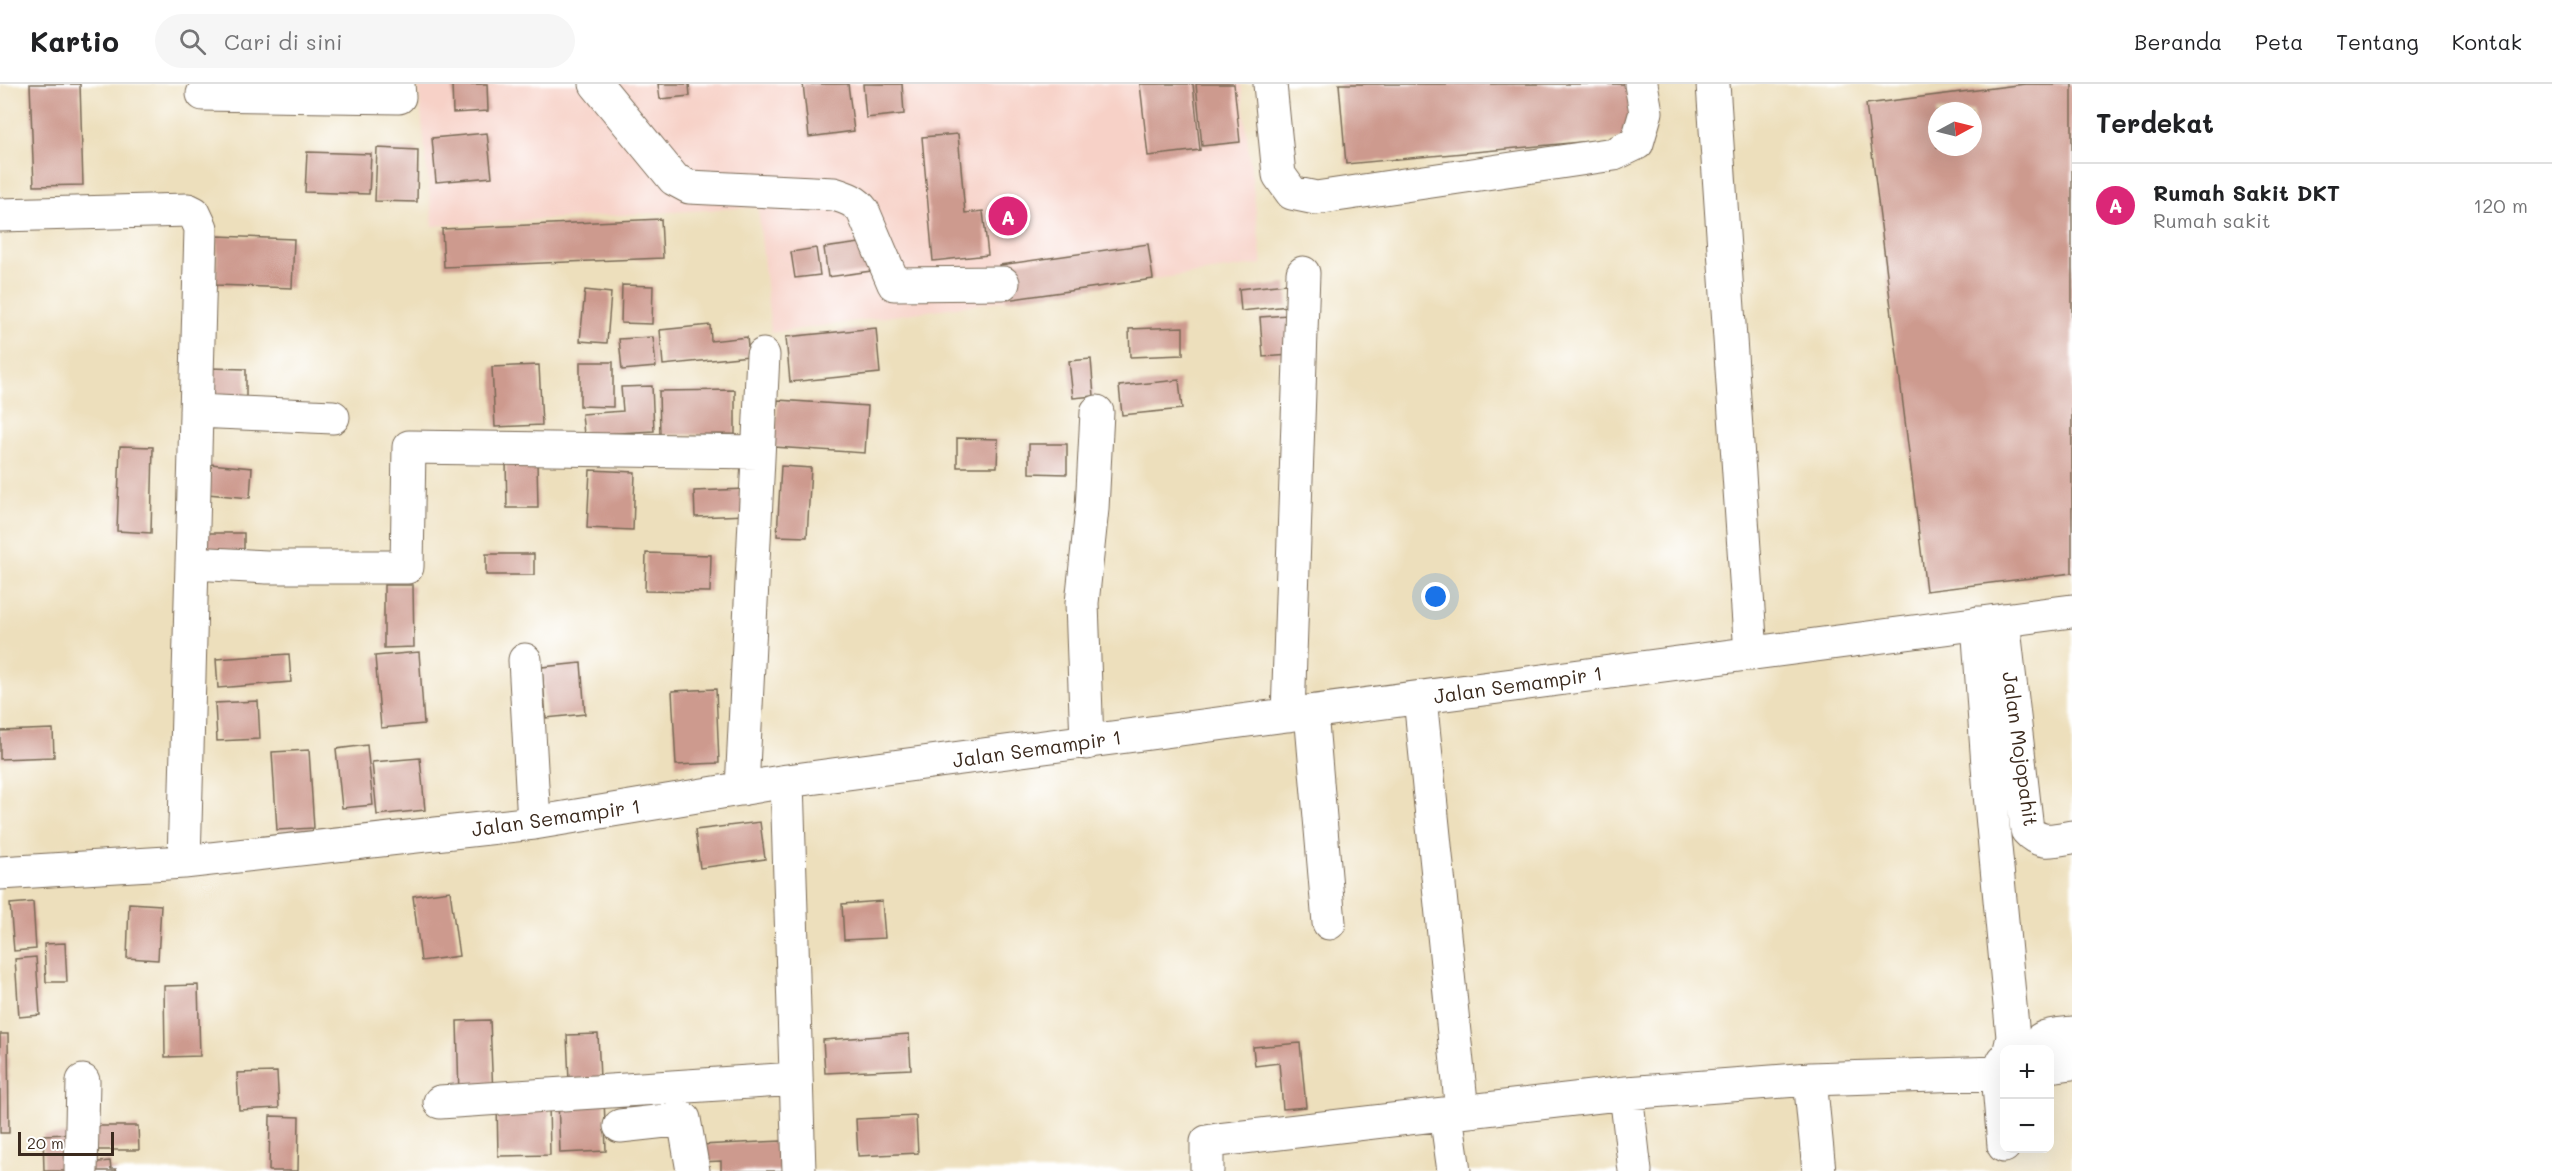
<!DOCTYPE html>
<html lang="id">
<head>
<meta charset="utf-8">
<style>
	body { margin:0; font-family:Mali,sans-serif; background:#f6f6f6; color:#202124 }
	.controls { position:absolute; right:18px; bottom:18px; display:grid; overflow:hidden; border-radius:12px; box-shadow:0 6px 24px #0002 }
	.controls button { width:54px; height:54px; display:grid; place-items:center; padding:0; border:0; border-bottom:2px solid #e0e0e0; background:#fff; color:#202124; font:30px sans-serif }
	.compass { position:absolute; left:1928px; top:18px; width:54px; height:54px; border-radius:50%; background:#fff; box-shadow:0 6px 24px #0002; rotate:83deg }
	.scale { position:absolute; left:18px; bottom:15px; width:96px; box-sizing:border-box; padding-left:6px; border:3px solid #3b2a1e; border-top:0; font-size:16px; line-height:21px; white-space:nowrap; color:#3b2a1e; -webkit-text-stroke:4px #fff; paint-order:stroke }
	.you { position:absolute; left:1436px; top:513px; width:21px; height:21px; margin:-15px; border:4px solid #fff; border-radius:50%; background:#1a73e8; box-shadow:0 0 0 9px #1a73e833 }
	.badge { display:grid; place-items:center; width:39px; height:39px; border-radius:50%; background:#db2777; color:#fff; font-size:20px; font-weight:700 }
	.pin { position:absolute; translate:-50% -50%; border:3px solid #fff; box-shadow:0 2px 6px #0006 }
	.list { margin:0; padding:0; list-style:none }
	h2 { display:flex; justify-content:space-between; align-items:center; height:78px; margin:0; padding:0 24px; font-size:26px }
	h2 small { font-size:20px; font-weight:400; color:#757577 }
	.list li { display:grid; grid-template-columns:39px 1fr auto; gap:18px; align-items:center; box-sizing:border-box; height:84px; padding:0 24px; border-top:2px solid #e0e0e0 }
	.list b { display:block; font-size:22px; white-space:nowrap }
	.list p { margin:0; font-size:20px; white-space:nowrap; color:#757577 }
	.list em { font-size:20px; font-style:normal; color:#757577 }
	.icon { flex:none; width:33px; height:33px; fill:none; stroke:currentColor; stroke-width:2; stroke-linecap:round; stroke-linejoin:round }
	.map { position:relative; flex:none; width:2072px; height:1087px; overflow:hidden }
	header { display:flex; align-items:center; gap:36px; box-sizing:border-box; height:84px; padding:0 30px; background:#fff; border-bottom:2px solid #e0e0e0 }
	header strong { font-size:28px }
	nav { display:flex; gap:33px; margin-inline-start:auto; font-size:21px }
	.search { width:420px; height:54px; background:#f6f6f6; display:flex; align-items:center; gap:15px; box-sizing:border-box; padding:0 21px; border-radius:33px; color:#757577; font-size:22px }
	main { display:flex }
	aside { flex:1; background:#fff }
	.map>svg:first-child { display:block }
	.built { fill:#f7d1c7 }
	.building { fill:#cd9a8e; fill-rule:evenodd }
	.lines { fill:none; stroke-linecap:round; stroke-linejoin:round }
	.minor-casing { stroke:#796955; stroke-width:35 }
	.minor { stroke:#fff; stroke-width:33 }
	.labels { text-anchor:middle; stroke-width:5; stroke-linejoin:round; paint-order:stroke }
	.street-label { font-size:20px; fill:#3b2a1e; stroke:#fff }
</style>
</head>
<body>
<header>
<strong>Kartio</strong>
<div class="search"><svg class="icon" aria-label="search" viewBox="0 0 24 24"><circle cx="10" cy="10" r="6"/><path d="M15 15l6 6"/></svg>Cari di sini</div>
<nav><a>Beranda</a><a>Peta</a><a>Tentang</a><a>Kontak</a></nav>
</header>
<main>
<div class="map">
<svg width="2072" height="1087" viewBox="0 0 2072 1087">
	<rect width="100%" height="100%" fill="#fff"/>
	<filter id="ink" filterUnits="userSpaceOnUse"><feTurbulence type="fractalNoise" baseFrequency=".0167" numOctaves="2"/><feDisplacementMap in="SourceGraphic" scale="12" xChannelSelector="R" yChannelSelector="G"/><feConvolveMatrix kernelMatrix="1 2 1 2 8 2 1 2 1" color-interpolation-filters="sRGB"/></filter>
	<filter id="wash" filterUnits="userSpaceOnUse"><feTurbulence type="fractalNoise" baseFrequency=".008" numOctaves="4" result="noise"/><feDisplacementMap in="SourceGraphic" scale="24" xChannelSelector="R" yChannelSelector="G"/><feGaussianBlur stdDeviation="1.35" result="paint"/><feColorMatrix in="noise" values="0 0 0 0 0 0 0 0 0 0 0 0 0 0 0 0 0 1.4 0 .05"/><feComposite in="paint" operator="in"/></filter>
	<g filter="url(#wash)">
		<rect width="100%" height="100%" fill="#eddfbc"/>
		<path class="built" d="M418,0H1241L1262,180L771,249L758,123L433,142Z"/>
		<g id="blocks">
			<path class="building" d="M30,0H80L83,101L34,102Z
				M452,0H487L488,27L453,29Z
				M658,0H689L690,12L660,15Z
				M803,0H848L854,47L809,53Z
				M863,0H902L904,30L866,34Z
				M1140,0H1193L1200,66L1148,72Z
				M1196,0H1234L1240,58L1202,62Z
				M1339,0H1629L1634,53L1346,80Z
				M2025,0H2072V489L1926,507L1866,20ZM1937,27H1973V63H1937Z
				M487,49L492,93L436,98L432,54Z
				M958,50L965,129L983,127L988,171L933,177L922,53Z
				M377,64L418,66L417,118L375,117Z
				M307,68L371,70L369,110L305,108Z
				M661,135L663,174L444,183L442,145Z
				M217,152L294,155L292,204L216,201Z
				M867,158L871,187L828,193L824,164Z
				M1148,160L1153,195L1006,216L1000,181Z
				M816,164L820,191L795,194L791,168Z
				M1286,200L1288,222L1241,227L1239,205Z
				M622,201L653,202L652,240L621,239Z
				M585,206L611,209L607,259L580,257Z
				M1288,231L1291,271L1263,273L1260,233Z
				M710,241L711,257L747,253L749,272L663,281L660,246Z
				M1183,243V271L1130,273L1129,245Z
				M876,244L880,289L790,298L786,253Z
				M653,253L656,283L622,286L619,255Z
				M1091,275L1094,312L1073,314L1069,277Z
				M580,278H613V323L580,322Z
				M539,281L542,341L495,343L492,283Z
				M207,284L246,285V323H207Z
				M1179,296L1182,325L1122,331L1119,302Z
				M652,302L654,347L584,351L582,330L623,327L621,303Z
				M735,306V350L660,351L659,307Z
				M778,316L868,322L865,369L774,363Z
				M957,354L998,355L997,383H957Z
				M1029,360H1067V390L1029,389Z
				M120,362L153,363L151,449L117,447Z
				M537,377L538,424H507L506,378Z
				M210,380L252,384L250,414L208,410Z
				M781,382L811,384L807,453L777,452Z
				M590,386L635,388L633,446L587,444Z
				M746,405L747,431L695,433L694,407Z
				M201,449H244V475L201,476Z
				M646,469L711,471L710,508L645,507Z
				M486,470H534V491H486Z
				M384,501H413L414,563L384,564Z
				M419,568L424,640L381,644L375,572Z
				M289,570L291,598L218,604L216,575Z
				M581,579L585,630L546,634L542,583Z
				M716,605L719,679L676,681L672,607Z
				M258,617L260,655L217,657L215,619Z
				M53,645L54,673L0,675V647Z
				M367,661L373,721L342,724L336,665Z
				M309,666L314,744L277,746L272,668Z
				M420,674L425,726L377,731L372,678Z
				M760,738L765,775L700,784L695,746Z
				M450,807L459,872L421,877L413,812Z
				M882,817L885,854L844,856L842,820Z
				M33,818L36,865L14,867L10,820Z
				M129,819L161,821L158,876L127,874Z
				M65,859L67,898H46L44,860Z
				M36,873L40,931L19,933L15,875Z
				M198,901L200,972L165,973L164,902Z
				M490,936L493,1012L459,1013L457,937Z
				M0,950H8L9,1049H0Z
				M598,950L600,995L569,997L567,951Z
				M909,950L911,985L825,989L823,956Z
				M1300,959L1306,1023L1283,1025L1279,979L1255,982L1253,963Z
				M277,988L279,1024L239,1026L237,989Z
				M604,1014L606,1067L560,1069L558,1016Z
				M497,1018H549L550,1071L498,1072Z
				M270,1032L299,1033L298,1087H269Z
				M916,1032L918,1069L858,1072L856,1035Z
				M94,1042H138L139,1066H95Z
				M70,1050L71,1087H44L43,1051Z
				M782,1057L783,1087H721V1077L701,1078V1061Z
				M110,1077L111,1085H116L117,1087H89V1079Z"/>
		</g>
	</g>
	<g filter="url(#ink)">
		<use href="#blocks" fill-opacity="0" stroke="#796955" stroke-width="1.5"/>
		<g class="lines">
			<g class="minor-casing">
				<path id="minor" d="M596,0L674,95L689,103L834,110C847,114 856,117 863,127L894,200L1003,199
					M1270,0L1279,91L1292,109L1316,114L1614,70L1637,59L1646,28L1641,0
					M1713,0L1751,570
					M203,10L399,13L398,0
					M0,131L188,126L194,129L201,144L184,778
					M196,327L333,333
					M192,479L267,483H407L409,363L758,368
					M2003,536L2027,746C2040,761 2054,756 2072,753
					M1978,539L1990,710L2013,953L2010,966
					M525,576L534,739
					M1420,614L1462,1028
					M1311,628L1329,839
					M1288,631L1303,189
					M1087,659L1082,519L1092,425L1097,328
					M787,697L799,1087
					M742,705L763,271
					M0,789L184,778L534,739L787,697L2072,527
					M2034,966C2038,949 2058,951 2072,949
					M2004,976L1998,989L2004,1062
					M2050,982L2072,979
					M1810,995L1819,1087
					M1626,1009L1635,1087
					M440,1018L796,995
					M1446,1030L1454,1087
					M620,1042L684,1035L693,1087
					M81,1087L83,997
					M1207,1087V1058L1218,1056L1626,1009L1810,995L1998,989"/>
			</g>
			<use href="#minor" class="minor"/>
		</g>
	</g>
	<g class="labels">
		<g class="street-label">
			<text transform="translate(1518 601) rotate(-8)" y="7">Jalan Semampir 1</text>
			<text transform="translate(1037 665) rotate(-8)" y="7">Jalan Semampir 1</text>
			<text transform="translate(2020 665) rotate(82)" y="7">Jalan Mojopahit</text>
			<text transform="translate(556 734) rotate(-8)" y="7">Jalan Semampir 1</text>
		</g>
	</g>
</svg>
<div class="controls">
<button>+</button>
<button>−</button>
</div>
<svg class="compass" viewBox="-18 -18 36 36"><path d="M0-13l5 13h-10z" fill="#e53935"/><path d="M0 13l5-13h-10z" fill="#757577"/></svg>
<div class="scale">20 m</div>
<div class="you"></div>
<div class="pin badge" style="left:1008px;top:132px">A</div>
</div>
<aside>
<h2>Terdekat<small></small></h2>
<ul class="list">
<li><span class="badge">A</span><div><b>Rumah Sakit DKT</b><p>Rumah sakit</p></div><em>120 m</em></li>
</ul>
</aside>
</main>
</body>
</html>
